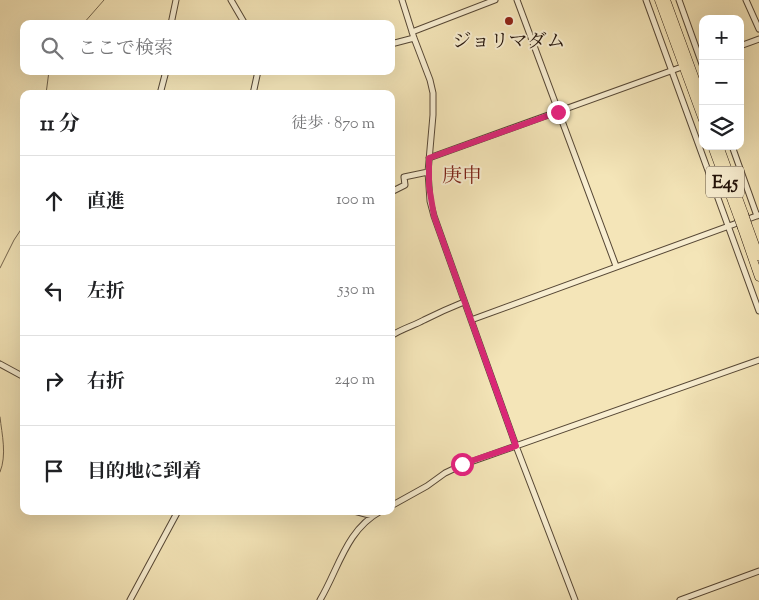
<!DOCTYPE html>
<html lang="ja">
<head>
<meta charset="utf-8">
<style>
	body { margin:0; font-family:"Sorts Mill Goudy","Noto Serif JP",serif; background:#f2f2f2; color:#202124 }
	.controls { position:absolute; right:15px; top:15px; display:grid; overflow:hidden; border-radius:10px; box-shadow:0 5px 20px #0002 }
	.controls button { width:45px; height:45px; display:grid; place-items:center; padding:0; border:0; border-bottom:1px solid #e0e0e0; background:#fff; color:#202124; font:25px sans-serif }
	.stop { position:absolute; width:15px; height:15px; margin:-11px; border:4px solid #db2777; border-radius:50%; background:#fff }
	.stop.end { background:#db2777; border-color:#fff; box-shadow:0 1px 5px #0008 }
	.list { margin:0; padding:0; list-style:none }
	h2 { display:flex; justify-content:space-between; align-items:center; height:65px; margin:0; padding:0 20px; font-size:21px }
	h2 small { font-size:16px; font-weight:400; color:#757577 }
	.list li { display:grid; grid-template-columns:32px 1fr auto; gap:15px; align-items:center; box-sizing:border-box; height:90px; padding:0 20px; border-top:1px solid #e0e0e0 }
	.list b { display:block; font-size:19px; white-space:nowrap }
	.list em { font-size:16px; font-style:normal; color:#757577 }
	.icon { flex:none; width:28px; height:28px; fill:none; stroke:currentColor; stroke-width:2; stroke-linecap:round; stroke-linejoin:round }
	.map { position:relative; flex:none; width:759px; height:600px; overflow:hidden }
	.search { position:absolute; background:#fff; box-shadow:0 5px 20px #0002; left:20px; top:20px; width:375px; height:55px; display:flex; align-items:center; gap:12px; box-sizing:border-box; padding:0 18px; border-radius:10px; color:#757577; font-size:19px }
	.panel { position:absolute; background:#fff; box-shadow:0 5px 20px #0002; left:20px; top:90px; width:375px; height:425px; border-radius:10px }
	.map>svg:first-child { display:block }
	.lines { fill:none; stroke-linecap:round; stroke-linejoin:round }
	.stream { stroke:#75654e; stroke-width:1 }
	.minor-casing { stroke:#564735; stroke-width:7 }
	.highway-casing { stroke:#221209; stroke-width:9 }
	.minor { stroke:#f8eed1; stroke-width:5 }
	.highway { stroke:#f4e5b8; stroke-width:8 }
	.highway-bridge-casing { stroke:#221209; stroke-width:9; stroke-linecap:butt }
	.highway-bridge { stroke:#f4e5b8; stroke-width:8 }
	.route { stroke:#db2777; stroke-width:6 }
	.poi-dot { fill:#8f2418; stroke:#f8eed1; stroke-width:2 }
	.labels { text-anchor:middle; stroke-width:4; stroke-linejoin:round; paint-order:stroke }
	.shield { fill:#f8eed1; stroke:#625445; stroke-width:1 }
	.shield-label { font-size:18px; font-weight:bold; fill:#221209 }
	.poi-label { font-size:19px; fill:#221209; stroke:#f8eed1 }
	.neighbourhood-label { font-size:20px; fill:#7a1f14; stroke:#f8eed1 }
</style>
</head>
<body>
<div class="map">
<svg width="759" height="600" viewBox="0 0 759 600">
	<rect width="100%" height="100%" fill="#f4e5b8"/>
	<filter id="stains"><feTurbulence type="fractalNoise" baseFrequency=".004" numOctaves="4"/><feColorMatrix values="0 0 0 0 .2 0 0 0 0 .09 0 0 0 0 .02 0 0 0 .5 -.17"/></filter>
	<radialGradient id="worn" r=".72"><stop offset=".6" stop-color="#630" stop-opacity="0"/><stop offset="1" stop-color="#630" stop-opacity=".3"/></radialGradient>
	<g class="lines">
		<path class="stream" d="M83,24L104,0
			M46,94L49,71
			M0,268L14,240L24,225
			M0,417C2,435 7,455 0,472"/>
		<g class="minor-casing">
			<path id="minor" d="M231,0L245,24
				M402,0L414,38L430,80L433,93V115L428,172L430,201L434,216L516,446L575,600
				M517,0L616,266
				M646,0L759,311
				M679,0L703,67
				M746,0L759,29
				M171,24L176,0
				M412,32L495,0
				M391,44L414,38
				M740,46L759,39
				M160,94L166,71
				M253,94L258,71
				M732,146L757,216
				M429,158L679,68
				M391,192L405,185L404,177L428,172
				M471,320L759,215
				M391,336C401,329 413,326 424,320C438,313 449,308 464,302
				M0,364L24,377
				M391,506L427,486L445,473L462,465L759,360
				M354,511L373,516
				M130,600L178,511
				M320,600C339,568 346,530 381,511
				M680,600L759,571"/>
		</g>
		<g class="highway-casing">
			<path id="highway" d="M659,0L703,120
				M666,0L703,101
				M712,146L738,217
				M719,146L744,214
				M748,226L759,256
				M742,228L759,277"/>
		</g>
		<use href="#minor" class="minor"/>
		<use href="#highway" class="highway"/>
		<g class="highway-bridge-casing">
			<path id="highway-bridge" d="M744,214L748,226
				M738,217L742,228"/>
		</g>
		<use href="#highway-bridge" class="highway-bridge"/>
	</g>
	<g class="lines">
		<path class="route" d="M462,464L516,446L434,216L429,186V158L558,112"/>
	</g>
	<circle class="poi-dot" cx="509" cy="21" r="5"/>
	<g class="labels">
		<rect class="shield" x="706" y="166.5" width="38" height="31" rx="4"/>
		<g class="shield-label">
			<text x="725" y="188">E45</text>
		</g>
		<g class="poi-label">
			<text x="509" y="47">ジョリマダム</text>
		</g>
		<g class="neighbourhood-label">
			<text x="462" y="182">庚申</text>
		</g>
	</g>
	<rect width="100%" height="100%" filter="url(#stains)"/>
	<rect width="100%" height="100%" fill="url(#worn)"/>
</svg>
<div class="controls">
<button>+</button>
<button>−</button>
<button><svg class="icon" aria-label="layers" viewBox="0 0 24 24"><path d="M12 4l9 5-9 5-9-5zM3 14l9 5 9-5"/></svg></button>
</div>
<div class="stop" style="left:462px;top:464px"></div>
<div class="stop end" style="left:558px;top:112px"></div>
<div class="search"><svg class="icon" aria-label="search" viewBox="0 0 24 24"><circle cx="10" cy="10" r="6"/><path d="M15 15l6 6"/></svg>ここで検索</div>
<section class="panel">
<h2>11 分<small>徒歩 · 870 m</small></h2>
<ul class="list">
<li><svg class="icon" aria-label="ahead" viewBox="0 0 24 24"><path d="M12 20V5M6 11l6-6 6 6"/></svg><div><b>直進</b></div><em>100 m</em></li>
<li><svg class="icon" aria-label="left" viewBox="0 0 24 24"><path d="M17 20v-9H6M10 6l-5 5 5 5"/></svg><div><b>左折</b></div><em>530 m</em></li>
<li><svg class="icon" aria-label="right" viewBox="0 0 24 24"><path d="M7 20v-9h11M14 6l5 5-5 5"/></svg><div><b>右折</b></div><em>240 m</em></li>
<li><svg class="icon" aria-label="arrive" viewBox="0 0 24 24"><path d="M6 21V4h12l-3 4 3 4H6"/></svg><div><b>目的地に到着</b></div></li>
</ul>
</section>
</div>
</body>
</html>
